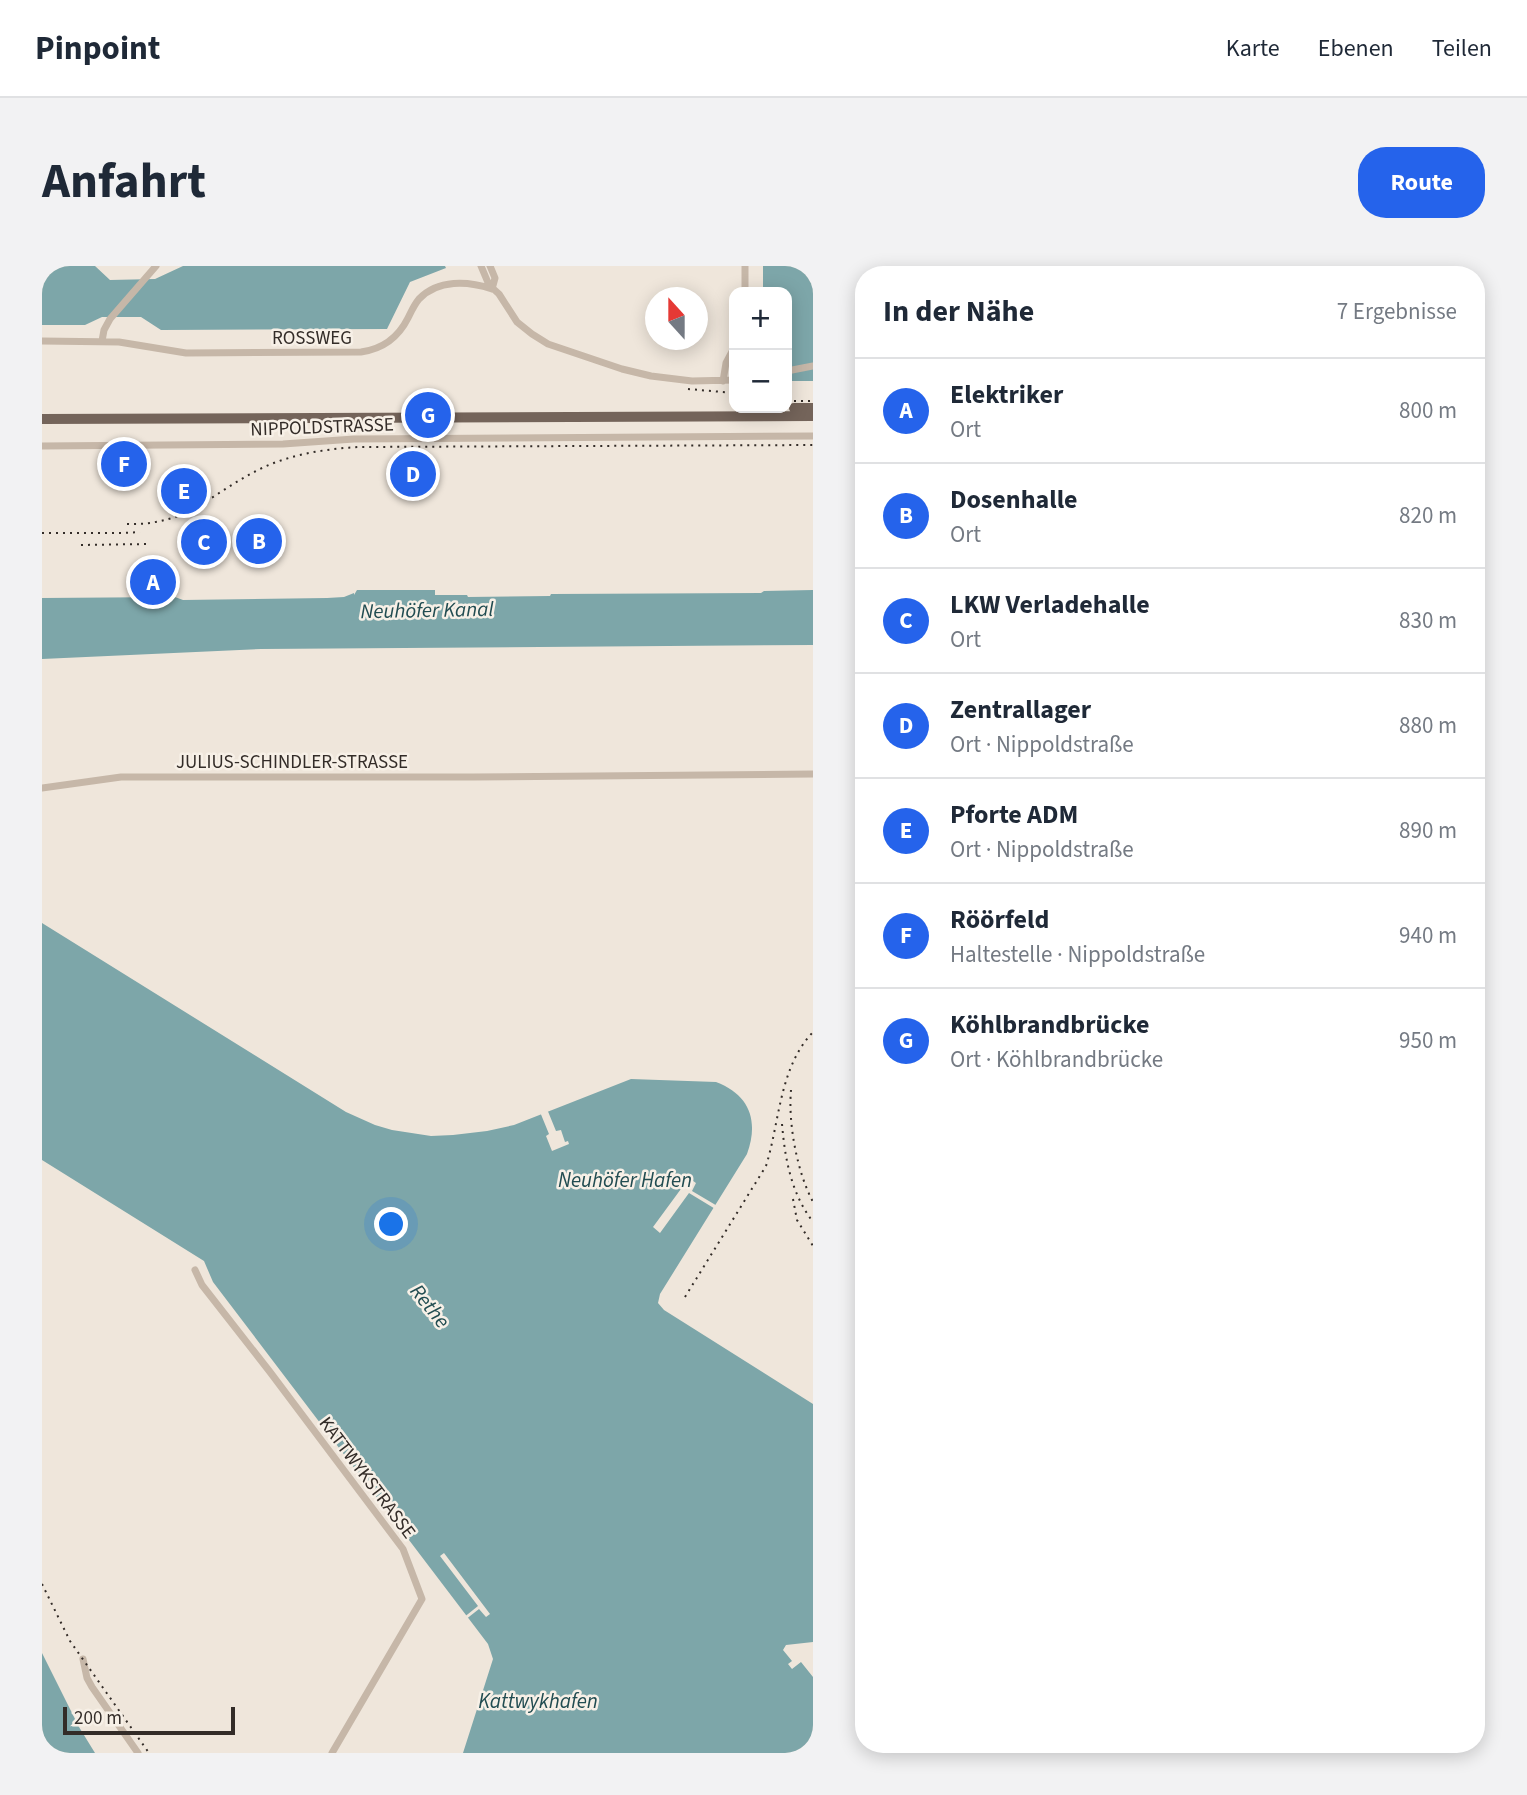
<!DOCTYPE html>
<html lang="de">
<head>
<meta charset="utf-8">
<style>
	body { margin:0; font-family:"Source Sans 3",sans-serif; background:#f2f2f3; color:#1f2937 }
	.controls { position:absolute; right:21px; top:21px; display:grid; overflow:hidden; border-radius:14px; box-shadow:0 4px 18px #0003 }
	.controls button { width:63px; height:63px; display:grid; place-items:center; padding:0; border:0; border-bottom:2px solid #e0e1e3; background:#fff; color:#1f2937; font:35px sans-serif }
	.compass { position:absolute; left:603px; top:21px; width:63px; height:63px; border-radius:50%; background:#fff; box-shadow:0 4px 18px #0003; rotate:339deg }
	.scale { position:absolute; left:21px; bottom:18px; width:172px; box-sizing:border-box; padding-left:7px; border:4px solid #332c28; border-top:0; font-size:19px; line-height:24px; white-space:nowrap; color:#332c28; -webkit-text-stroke:5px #f7f0e7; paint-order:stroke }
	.you { position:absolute; left:350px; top:959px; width:24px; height:24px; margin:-18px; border:5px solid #fff; border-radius:50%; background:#1a73e8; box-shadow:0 0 0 10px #1a73e833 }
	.badge { display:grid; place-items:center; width:46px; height:46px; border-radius:50%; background:#2563eb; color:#fff; font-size:23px; font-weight:700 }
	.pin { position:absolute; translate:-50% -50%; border:4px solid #fff; box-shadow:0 2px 7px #0006 }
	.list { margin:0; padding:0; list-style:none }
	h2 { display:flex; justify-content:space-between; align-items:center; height:91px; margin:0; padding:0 28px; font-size:30px }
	h2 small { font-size:23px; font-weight:400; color:#747a83 }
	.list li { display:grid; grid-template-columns:46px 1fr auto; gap:21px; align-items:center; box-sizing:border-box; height:105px; padding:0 28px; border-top:2px solid #e0e1e3 }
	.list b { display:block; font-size:26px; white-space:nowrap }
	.list p { margin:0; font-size:23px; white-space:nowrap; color:#747a83 }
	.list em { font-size:23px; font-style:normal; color:#747a83 }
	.map { position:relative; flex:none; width:771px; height:1487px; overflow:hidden; border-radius:28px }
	header { display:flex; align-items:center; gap:42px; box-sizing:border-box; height:98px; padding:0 35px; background:#fff; border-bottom:2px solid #e0e1e3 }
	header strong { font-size:33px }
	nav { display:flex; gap:38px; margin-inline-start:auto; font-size:24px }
	.intro { display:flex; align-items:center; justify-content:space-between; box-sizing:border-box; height:168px; padding:0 42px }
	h1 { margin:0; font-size:49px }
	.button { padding:18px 32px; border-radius:28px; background:#2563eb; color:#fff; font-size:24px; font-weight:700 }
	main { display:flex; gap:42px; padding:0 42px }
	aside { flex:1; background:#fff; border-radius:28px; box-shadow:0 4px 18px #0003 }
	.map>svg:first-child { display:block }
	.water { fill:#7da6a9 }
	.pier { fill:#efe6db }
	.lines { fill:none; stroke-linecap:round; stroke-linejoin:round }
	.street { stroke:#c6b7a8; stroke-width:7 }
	.primary { stroke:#74645a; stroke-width:10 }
	.rail { stroke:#332c28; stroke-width:2; stroke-dasharray:2 5; stroke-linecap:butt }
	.labels { text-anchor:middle; stroke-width:5; stroke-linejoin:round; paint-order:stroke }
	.street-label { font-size:19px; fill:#332c28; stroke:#f7f0e7 }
	.water-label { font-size:21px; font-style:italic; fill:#214c51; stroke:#f7f0e7 }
</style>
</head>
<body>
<header>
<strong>Pinpoint</strong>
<nav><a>Karte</a><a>Ebenen</a><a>Teilen</a></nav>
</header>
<div class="intro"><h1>Anfahrt</h1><a class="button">Route</a></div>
<main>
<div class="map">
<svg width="771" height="1487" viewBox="0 0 771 1487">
	<rect width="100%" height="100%" fill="#efe6db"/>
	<path class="water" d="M0,0H53L68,14L113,13L141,0H403L404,2L368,16L345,63L119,64L99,51H60L43,59H0Z
		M721,0H771V115H745V26H721Z
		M315,324H393V329H425L426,331L508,330L509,328L719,327L722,325L771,324V379L219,383L0,393V332L133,331L141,334L285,332L302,331L312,327V329Z
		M0,657L304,846L333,859L350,864L389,870L411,869L445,865L472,859L589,813L674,816C708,829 717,855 705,888L618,1028L616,1037L622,1044L771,1138V1376L744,1379L741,1384L750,1395L746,1398L750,1403L759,1396L771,1411V1487H421L451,1393L446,1378L171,1016L162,995L0,894Z
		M0,1387L37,1461L53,1487H0Z"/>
	<path class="pier" d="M505,843L514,865L519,864L523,876L526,875L527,878L510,885L504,870L507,868L498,846Z
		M647,912L654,917L650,925L677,941L675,944L647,927L618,967L611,961Z
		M402,1287L448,1348L444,1351L437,1343L423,1354L421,1352L436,1340L398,1290Z"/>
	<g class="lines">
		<path class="street" d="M439,0L447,19L457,28L475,56L490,68L506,78L580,103L609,110L650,115L692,114
			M448,0L453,12L450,23
			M703,26V0
			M0,75L77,76L144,87L319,86C341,83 356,72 366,52C369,46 372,39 377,33C396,13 426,15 450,23
			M60,75L62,64L68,53L114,0
			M745,105L771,100
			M692,114V84
			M681,115L684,97L692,82
			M0,180L241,178L312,173L771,170
			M0,522L79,511H431L771,508
			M153,1004L160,1019L228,1106L361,1283L380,1333L290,1487
			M41,1393L45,1412L50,1421L96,1487"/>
		<path class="primary" d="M752,142H771
			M0,153L771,150"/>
		<path class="rail" d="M646,123L692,127
			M745,135H771
			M85,258C107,259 128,254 149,245C172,231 195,214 220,202C250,188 283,183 316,181L771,179
			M0,267H81L98,266
			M39,279L106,278
			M749,824C746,857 755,906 771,936
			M740,858C743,893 749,927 771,956
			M751,933L755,954L771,980
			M643,1031L724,900C738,855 737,802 771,766
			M0,1318L28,1375L107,1487"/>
	</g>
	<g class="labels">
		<g class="street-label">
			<text x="270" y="78">ROSSWEG</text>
			<text transform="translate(280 160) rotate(-2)" y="7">NIPPOLDSTRASSE</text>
			<text x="250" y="502">JULIUS-SCHINDLER-STRASSE</text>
			<text transform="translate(326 1211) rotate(53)" y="7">KATTWYKSTRASSE</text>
		</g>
		<g class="water-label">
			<text transform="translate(385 344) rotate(-1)" y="7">Neuhöfer Kanal</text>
			<text x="583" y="921">Neuhöfer Hafen</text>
			<text transform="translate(388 1040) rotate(51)" y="7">Rethe</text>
			<text x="496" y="1442">Kattwykhafen</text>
		</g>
	</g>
</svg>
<div class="controls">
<button>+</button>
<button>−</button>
</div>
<svg class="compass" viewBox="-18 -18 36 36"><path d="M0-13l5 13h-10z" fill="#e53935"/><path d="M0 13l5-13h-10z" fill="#747a83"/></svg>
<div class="scale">200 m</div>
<div class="you"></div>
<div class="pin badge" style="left:111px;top:316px">A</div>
<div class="pin badge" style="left:217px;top:275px">B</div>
<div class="pin badge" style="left:162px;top:276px">C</div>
<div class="pin badge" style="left:371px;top:208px">D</div>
<div class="pin badge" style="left:142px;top:225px">E</div>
<div class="pin badge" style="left:82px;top:198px">F</div>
<div class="pin badge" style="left:386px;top:149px">G</div>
</div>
<aside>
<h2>In der Nähe<small>7 Ergebnisse</small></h2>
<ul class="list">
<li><span class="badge">A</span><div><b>Elektriker</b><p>Ort</p></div><em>800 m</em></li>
<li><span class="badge">B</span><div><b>Dosenhalle</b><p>Ort</p></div><em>820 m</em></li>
<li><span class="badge">C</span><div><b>LKW Verladehalle</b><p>Ort</p></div><em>830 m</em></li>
<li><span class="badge">D</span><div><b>Zentrallager</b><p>Ort · Nippoldstraße</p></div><em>880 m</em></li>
<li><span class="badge">E</span><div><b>Pforte ADM</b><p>Ort · Nippoldstraße</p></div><em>890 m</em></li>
<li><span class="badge">F</span><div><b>Röörfeld</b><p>Haltestelle · Nippoldstraße</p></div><em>940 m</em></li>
<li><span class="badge">G</span><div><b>Köhlbrandbrücke</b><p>Ort · Köhlbrandbrücke</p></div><em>950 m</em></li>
</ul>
</aside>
</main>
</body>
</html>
